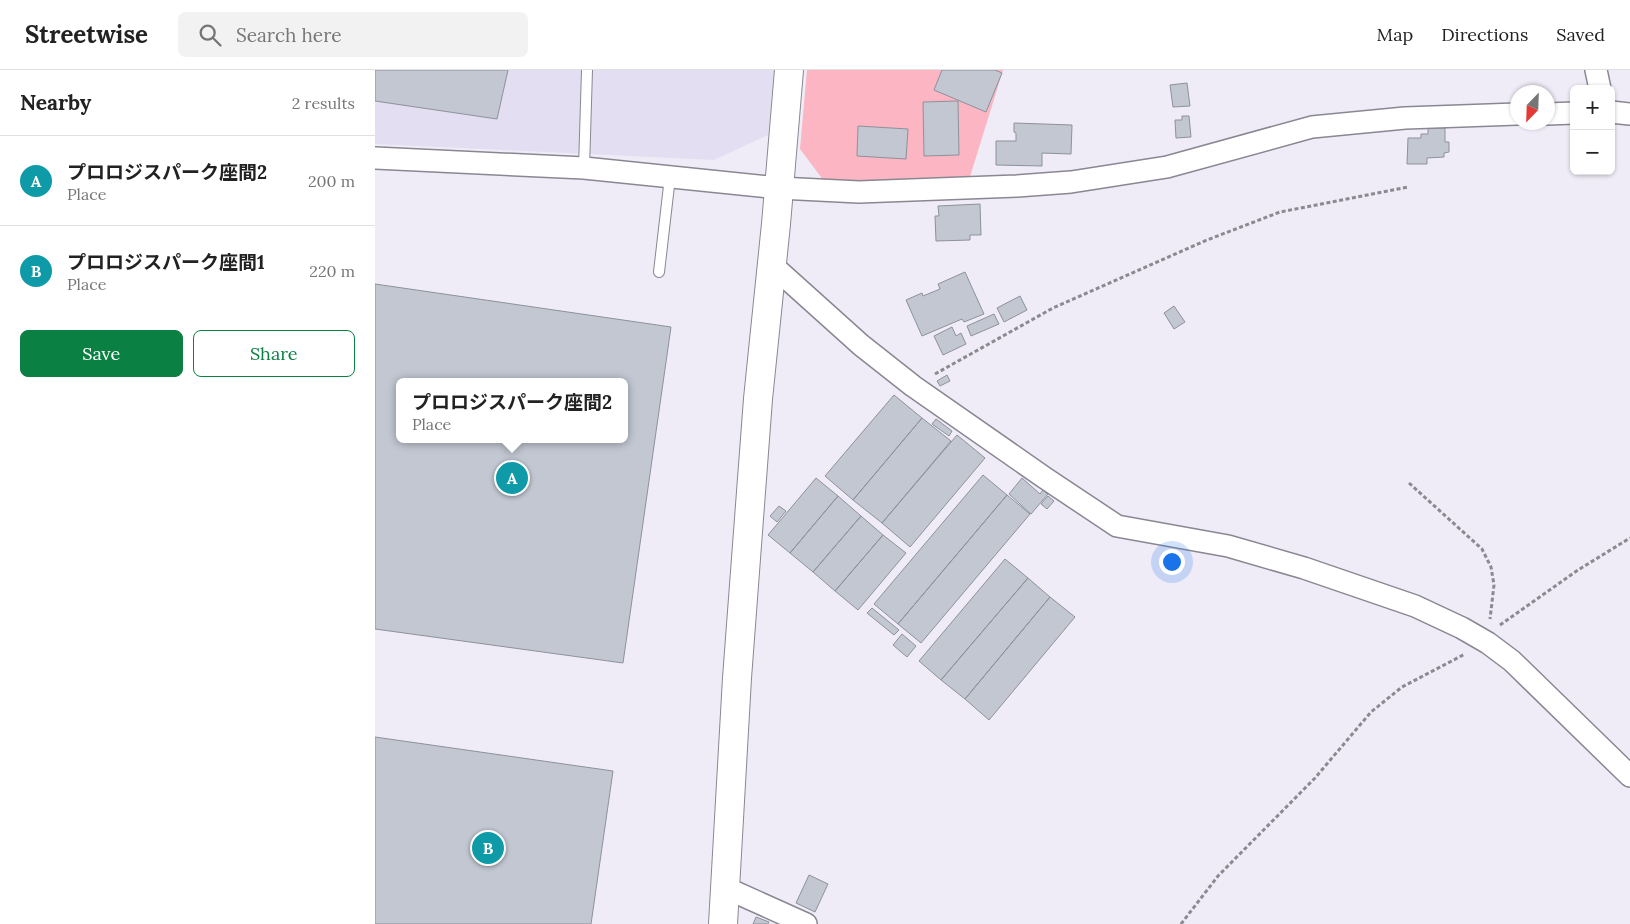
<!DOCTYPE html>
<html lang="en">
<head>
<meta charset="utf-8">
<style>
	body { margin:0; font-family:Lora,"Noto Sans JP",serif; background:#f2f2f2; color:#222 }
	.controls { position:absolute; right:15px; top:15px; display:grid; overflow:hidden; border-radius:8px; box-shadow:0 1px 4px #0004 }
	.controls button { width:45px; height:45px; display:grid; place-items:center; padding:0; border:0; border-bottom:1px solid #e0e0e0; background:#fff; color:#222; font:25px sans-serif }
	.compass { position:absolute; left:1135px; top:15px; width:45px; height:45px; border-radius:50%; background:#fff; box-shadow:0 1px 4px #0004; rotate:203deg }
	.you { position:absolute; left:796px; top:491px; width:18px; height:18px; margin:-12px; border:4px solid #fff; border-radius:50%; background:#1a73e8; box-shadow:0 0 0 8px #1a73e833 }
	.badge { display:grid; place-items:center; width:32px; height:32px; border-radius:50%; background:#0b8043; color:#fff; font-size:16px; font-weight:700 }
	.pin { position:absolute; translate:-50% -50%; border:2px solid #fff; box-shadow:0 1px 5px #0006 }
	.popup { position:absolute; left:21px; top:308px; width:232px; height:65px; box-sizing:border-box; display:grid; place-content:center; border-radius:8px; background:#fff; filter:drop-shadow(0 1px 4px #0005); font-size:16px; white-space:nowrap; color:#767676 }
	.popup b { font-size:19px; color:#222 }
	.popup::after { content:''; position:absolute; left:50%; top:100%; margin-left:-10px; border:10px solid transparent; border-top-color:#fff }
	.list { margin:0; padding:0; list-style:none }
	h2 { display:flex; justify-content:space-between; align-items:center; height:65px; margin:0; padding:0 20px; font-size:21px }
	h2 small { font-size:16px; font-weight:400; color:#767676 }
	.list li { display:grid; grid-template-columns:32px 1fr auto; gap:15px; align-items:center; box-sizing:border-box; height:90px; padding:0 20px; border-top:1px solid #e0e0e0 }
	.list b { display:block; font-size:19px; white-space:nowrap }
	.list p { margin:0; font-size:16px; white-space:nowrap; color:#767676 }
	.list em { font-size:16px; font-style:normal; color:#767676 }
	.actions { display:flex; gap:10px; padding:15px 20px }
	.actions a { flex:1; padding:11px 0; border:1px solid #0b8043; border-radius:8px; text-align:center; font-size:18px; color:#0b8043 }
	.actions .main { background:#0b8043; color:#fff }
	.icon { flex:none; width:28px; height:28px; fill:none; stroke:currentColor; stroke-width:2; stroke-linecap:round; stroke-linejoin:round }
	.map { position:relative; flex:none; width:1255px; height:854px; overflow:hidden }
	header { display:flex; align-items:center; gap:30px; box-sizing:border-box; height:70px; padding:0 25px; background:#fff; border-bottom:1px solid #e0e0e0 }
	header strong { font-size:24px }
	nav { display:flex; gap:28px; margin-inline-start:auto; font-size:18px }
	.search { width:350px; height:45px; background:#f2f2f2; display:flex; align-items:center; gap:12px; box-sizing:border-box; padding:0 18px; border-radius:8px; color:#767676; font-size:19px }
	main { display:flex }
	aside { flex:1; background:#fff }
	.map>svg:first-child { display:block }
	.built { fill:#e3def1 }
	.green { fill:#fcb5c2 }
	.building { fill:#c2c7d2; stroke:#8c919b; fill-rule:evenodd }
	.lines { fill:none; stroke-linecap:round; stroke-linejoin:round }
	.lane-casing { stroke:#8a8792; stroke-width:12 }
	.street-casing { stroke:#8a8792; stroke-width:24 }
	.secondary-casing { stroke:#8a8792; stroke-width:30 }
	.path { stroke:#8b8991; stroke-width:3; stroke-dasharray:4 2.5; stroke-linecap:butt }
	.lane { stroke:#fff; stroke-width:10 }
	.street { stroke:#fff; stroke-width:21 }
	.secondary { stroke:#fff; stroke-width:28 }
</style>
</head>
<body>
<header>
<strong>Streetwise</strong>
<div class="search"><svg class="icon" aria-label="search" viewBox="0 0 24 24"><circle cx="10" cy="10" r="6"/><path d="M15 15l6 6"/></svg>Search here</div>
<nav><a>Map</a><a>Directions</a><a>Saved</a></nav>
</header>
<main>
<aside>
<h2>Nearby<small>2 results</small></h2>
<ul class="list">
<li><span class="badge" style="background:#0f9aa8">A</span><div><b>プロロジスパーク座間2</b><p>Place</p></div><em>200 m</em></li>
<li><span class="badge" style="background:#0f9aa8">B</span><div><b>プロロジスパーク座間1</b><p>Place</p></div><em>220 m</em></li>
</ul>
<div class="actions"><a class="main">Save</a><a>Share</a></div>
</aside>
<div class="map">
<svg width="1255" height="854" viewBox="0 0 1255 854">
	<rect width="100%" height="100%" fill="#efecf7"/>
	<path class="built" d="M0,0H399L393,65L339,90L0,74Z"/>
	<path class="green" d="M432,0H628L594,110L452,115L425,79Z"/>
	<path class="building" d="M0,0H133L122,49L0,31Z
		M567,0H620L627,3L611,42L559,20Z
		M812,13L815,36L798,37L795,15Z
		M583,31L584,85L549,86L548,32Z
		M807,46H814L816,67L801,68L800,50H807Z
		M639,53L697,55L696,84L667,83V96L621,95V71H641V63L639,62Z
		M483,56L533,59L531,89L482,86Z
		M1053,58H1070V72H1074V82L1069,83V87L1052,88V94H1032L1033,68H1046V64H1053Z
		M605,134L606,165H595V170L561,171L560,146H564L563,136Z
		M590,202L609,244L589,252L587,249L547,266L531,230L547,223L548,226L565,219L563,214Z
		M0,214L296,257L248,593L0,559ZM24,312H250V369H24Z
		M645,226L652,240L629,252L622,238Z
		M799,236L810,252L799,259L789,243Z
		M619,244L624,254L596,266L592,256Z
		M577,257L581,266L586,263L591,274L568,285L559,266Z
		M572,305L575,311L565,316L562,311Z
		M519,325L547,348L478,430L450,406Z
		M547,348L576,371L507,453L478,430Z
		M561,349L577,361L574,366L557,354Z
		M582,365L610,388L535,477L507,453Z
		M608,405L632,425L523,554L499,534Z
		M441,408L463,426L415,483L393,465Z
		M647,408L665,424L668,420L673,424L656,444L634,424Z
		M632,425L655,444L546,573L523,554Z
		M463,426L486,446L438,502L415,483Z
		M673,426L679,431L672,439L666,434Z
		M404,436L411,441L402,452L395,446Z
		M486,446L508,465L460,521L438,502Z
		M508,465L531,483L483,540L460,521Z
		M630,489L653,508L566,610L544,591Z
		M653,508L675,527L590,629L566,610Z
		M675,527L700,547L614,650L590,629Z
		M497,538L524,560L519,565L492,543Z
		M527,564L541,576L532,587L518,575Z
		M0,667L238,701L216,854H0Z
		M434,805L453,814L440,842L421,833Z
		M381,847L394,852L393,854H378Z"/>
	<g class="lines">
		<g class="lane-casing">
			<path id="lane" d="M209,98L212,0
				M284,202L295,107"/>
		</g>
		<g class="street-casing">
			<path id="street" d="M1221,0L1225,19
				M1236,42L1255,44
				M1172,44L1199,43
				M0,88L209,98L404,118L484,122L642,116L696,112L792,97L937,57L1030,48L1142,44
				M397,195L486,275L538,316L670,408L742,456L853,476L929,498L1040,536L1087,558L1113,573L1137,591L1255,706
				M351,818L431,854"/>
		</g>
		<g class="secondary-casing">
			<path id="secondary" d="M348,854L362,608L383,329L401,154L414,0"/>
		</g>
		<path class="path" d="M560,304L678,238L832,170L905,142L1033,117
			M1034,413L1107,479L1116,497L1119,515L1115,549
			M1125,555L1203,500L1255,468
			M806,854L843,806L940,708L996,642L1027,617L1090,584"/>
		<use href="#lane" class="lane"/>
		<use href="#street" class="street"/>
		<use href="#secondary" class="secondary"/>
	</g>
</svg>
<div class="controls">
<button>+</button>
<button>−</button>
</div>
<svg class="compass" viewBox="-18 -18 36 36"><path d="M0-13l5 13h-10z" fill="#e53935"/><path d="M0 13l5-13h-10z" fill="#767676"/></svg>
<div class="you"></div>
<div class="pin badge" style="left:137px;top:408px;background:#0f9aa8">A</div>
<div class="popup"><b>プロロジスパーク座間2</b>Place</div>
<div class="pin badge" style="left:113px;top:778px;background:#0f9aa8">B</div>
</div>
</main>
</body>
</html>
